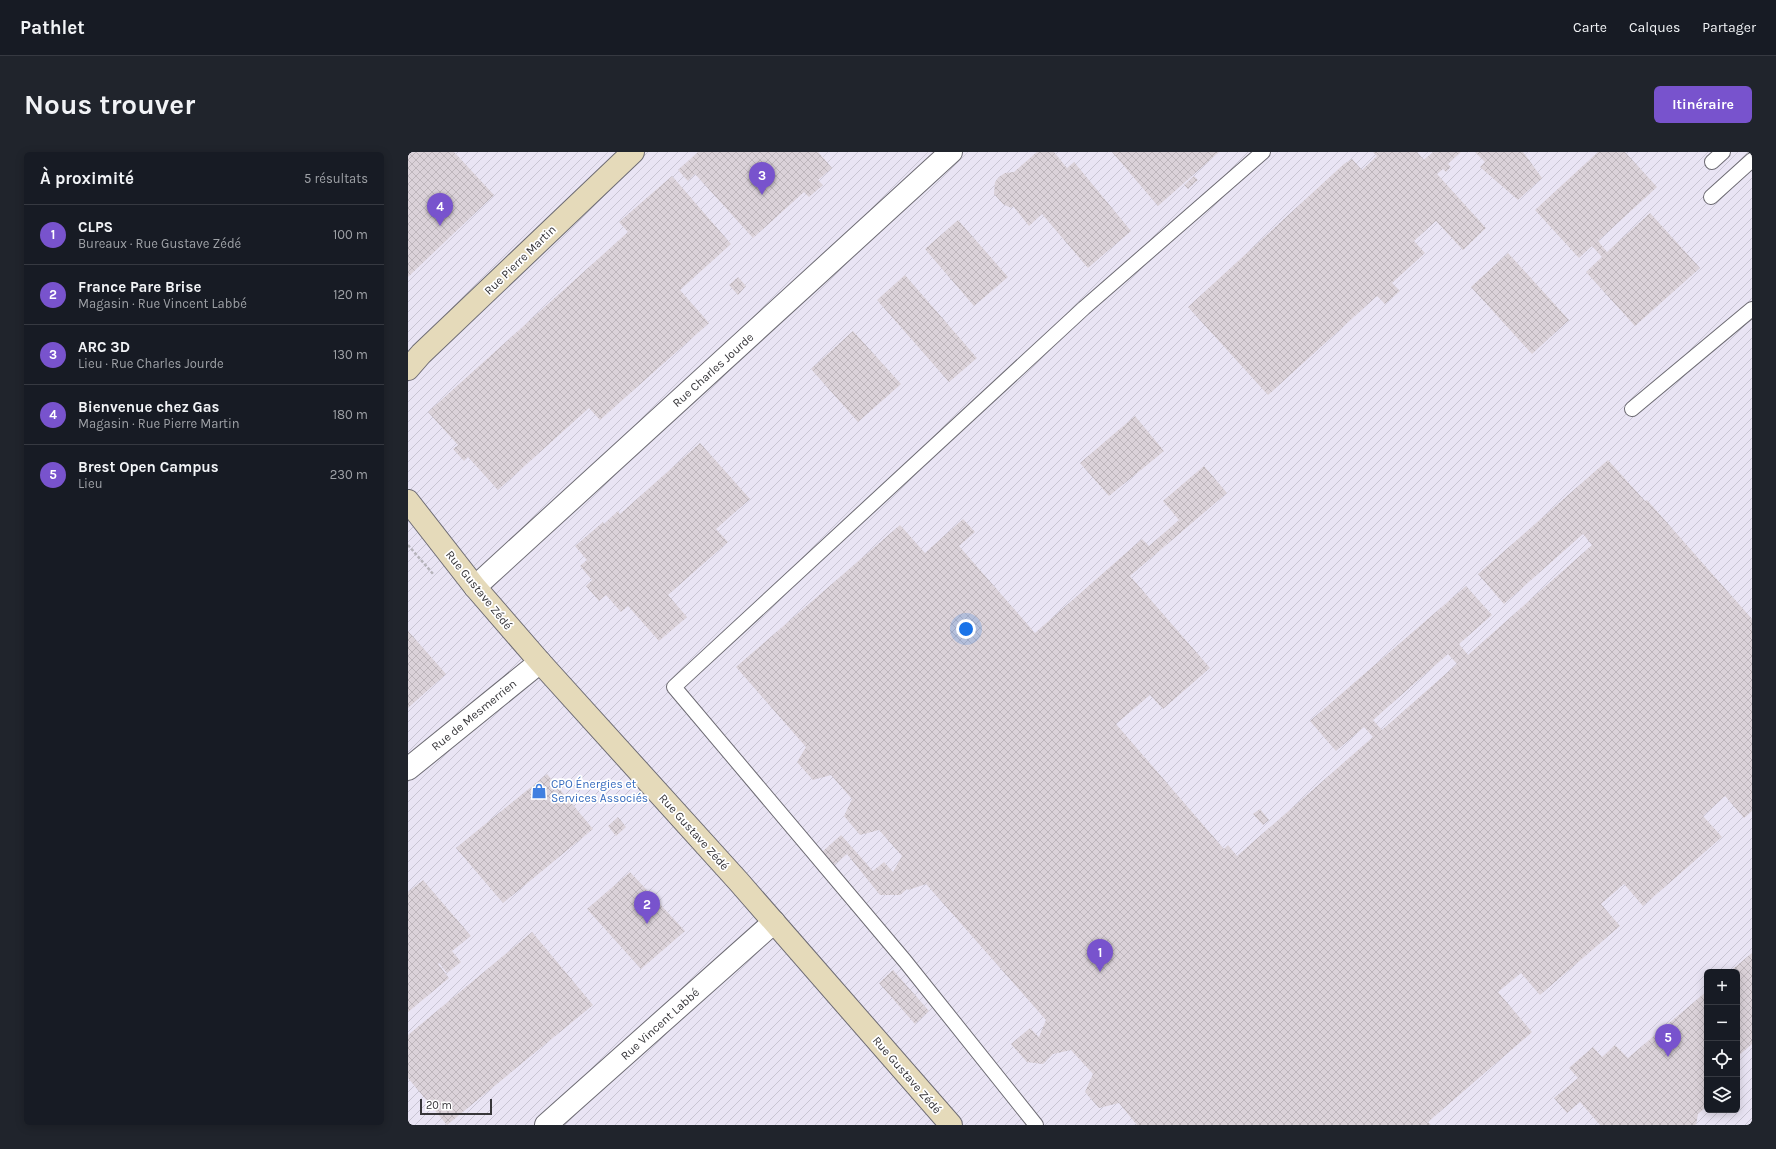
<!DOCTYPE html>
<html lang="fr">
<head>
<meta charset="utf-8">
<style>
	body { margin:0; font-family:Karla,sans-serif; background:#20242c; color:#f1f3f6 }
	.controls { position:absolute; right:12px; bottom:12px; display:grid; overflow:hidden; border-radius:6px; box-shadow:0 2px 10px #0003 }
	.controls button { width:36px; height:36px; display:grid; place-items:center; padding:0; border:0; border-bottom:1px solid #363941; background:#171b24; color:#f1f3f6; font:20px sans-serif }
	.scale { position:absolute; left:12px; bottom:10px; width:72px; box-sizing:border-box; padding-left:4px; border:2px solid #363539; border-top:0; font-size:11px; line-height:14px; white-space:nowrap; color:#363539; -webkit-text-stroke:3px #fff; paint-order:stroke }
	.you { position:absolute; left:558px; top:477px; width:14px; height:14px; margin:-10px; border:3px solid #fff; border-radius:50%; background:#1a73e8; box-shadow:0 0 0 6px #1a73e833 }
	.badge { display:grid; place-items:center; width:26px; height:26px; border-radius:50%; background:#7853cd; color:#fff; font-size:13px; font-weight:700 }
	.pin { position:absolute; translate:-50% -33px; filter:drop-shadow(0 1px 2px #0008) }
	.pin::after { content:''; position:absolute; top:21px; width:14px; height:12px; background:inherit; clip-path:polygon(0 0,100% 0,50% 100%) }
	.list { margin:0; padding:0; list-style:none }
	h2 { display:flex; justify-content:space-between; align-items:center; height:52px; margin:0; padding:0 16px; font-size:17px }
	h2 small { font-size:13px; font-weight:400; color:#9ea1a6 }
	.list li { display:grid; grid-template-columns:26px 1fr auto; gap:12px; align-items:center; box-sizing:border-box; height:60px; padding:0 16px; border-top:1px solid #363941 }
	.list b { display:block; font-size:15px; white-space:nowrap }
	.list p { margin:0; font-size:13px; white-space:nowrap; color:#9ea1a6 }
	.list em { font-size:13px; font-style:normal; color:#9ea1a6 }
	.icon { flex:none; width:22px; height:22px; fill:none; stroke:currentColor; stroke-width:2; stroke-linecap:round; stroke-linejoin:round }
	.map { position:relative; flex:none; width:1344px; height:973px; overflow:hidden; border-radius:6px }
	header { display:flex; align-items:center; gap:24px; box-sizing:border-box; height:56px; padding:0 20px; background:#171b24; border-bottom:1px solid #363941 }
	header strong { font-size:19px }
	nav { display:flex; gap:22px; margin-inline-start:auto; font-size:14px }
	.intro { display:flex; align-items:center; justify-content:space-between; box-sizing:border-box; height:96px; padding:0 24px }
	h1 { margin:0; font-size:28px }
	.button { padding:10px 18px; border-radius:6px; background:#7853cd; color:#fff; font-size:14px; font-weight:700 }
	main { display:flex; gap:24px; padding:0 24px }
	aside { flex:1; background:#171b24; border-radius:6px; box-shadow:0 2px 10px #0003 }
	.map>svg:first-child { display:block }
	.industrial { fill:url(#industrial-furrows); fill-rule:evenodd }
	.building { fill:url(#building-cross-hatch); fill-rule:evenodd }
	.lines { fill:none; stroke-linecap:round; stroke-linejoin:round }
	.lane-casing { stroke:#6e6c74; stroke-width:16 }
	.street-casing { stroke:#6e6c74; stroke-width:24 }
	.secondary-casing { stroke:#6e6c74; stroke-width:24 }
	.path { stroke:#b5b3ba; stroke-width:2.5; stroke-dasharray:3 2; stroke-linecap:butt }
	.lane { stroke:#fff; stroke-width:14 }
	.street { stroke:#fff; stroke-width:22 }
	.secondary { stroke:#e5daba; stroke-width:22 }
	.labels { text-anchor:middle; stroke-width:3.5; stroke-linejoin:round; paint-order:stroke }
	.street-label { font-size:12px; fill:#363539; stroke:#fff }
	.shop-label { font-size:12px; fill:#366cbe; stroke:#fff; text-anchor:start }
</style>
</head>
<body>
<header>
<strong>Pathlet</strong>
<nav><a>Carte</a><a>Calques</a><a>Partager</a></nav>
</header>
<div class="intro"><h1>Nous trouver</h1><a class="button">Itinéraire</a></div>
<main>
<aside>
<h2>À proximité<small>5 résultats</small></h2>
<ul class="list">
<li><span class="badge">1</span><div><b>CLPS</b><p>Bureaux · Rue Gustave Zédé</p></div><em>100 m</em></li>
<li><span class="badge">2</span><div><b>France Pare Brise</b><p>Magasin · Rue Vincent Labbé</p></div><em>120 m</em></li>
<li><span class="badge">3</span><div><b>ARC 3D</b><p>Lieu · Rue Charles Jourde</p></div><em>130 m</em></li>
<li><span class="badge">4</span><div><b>Bienvenue chez Gas</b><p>Magasin · Rue Pierre Martin</p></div><em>180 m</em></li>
<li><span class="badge">5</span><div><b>Brest Open Campus</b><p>Lieu</p></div><em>230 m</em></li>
</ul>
</aside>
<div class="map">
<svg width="1344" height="973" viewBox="0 0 1344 973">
	<defs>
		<pattern id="industrial-furrows" width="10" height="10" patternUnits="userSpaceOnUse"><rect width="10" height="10" fill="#e9e4f4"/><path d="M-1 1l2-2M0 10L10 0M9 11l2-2" fill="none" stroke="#c8c4d2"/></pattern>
		<pattern id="building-cross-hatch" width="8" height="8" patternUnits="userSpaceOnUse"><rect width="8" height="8" fill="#dbd2d9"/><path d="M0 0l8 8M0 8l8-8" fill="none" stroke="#bdb5bb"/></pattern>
	</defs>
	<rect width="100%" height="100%" fill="#f5f2fb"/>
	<path class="industrial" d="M0,0H1344V973H0ZM1299,820H1329V958H1299Z"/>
	<path class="building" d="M0,0H46L86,43L0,125Z
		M290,0H410L424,16L410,28L415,33L401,45L396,40L345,86L287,22L280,29L270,18Z
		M629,0H646L659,16L666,10L723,79L680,116L634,62L621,74L605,54L603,56L595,52L586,42L587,30L591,25L597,21L606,20Z
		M704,0H811L750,54Z
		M965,0H1009L1016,8L1025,0H1053L1040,12L1043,15L1038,20L1035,17L1029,22L1078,76L1055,98L1028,69L1006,89L1017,101L984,131L992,139L977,152L969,144L860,243L780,155L936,12L944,7L954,18L969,4Z
		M1067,0H1115L1134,26L1110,48L1072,15L1077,10Z
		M1190,0H1217L1249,35L1190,89L1199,100L1242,61L1292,116L1227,174L1178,120L1194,105L1184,94L1171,106L1127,58Z
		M264,24L323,92L272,138L301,171L192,268L181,256L90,338L60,305L56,309L45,297L50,293L20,260L220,80L211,70Z
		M786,24L790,28L780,37L776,33Z
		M550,68L600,125L566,154L517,97Z
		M1100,101L1161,168L1124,202L1063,135Z
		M497,123L569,206L541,230L469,148Z
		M330,125L338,134L330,143L321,133Z
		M445,179L493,232L450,270L403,217Z
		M727,264L756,299L701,344L672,311Z
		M292,291L342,347L308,377L320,390L260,443L279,465L251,489L220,454L213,460L198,443L191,449L178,434L184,428L172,414L179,408L167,394L195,370L196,372L210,359L212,362Z
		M1200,308L1237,349L1239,348L1344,467V659L1336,666L1317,644L1295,664L1314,685L1235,754L1216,732L1193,752L1212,774L1132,843L1113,821L1090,840L1124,880L1020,970L1023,973H729L711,951L691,956L677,940L685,922L663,898L645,902L635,912L619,910L603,892L622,876L631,885L638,868L518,732L500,738L499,737L492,743H472L439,702L426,713L414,700L433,683L465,719L476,710L485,720L494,704L471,678L452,683L436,664L444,647L423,623L405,628L389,610L398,595L328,515L492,373L517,401L555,367L567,380L551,394L627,481L734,387L741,394L771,368L755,349L796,314L819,341L722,424L802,516L755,557L742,543L708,572L816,697L820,693L829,704L965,585L956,575L928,599L902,569L1058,434L1084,463L1051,492L1060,503L1184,393L1175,382L1096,452L1070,422ZM1040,502L1049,512L974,578L965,568Z
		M0,479L38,522L0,556Z
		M139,622L185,677L95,751L48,696Z
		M852,657L861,668L855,673L845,662Z
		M210,665L218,675L208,684L200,674Z
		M222,720L277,779L233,817L179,757Z
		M15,728L63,784L44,799L53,810L39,821L31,811L30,812L41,826L0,860V740Z
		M124,780L185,853L39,973L0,926V883Z
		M1344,801V892L1329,905V820H1321Z
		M485,818L521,859L507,872L471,831Z
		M1299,839V954L1290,962L1288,973H1192L1172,950L1159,961L1146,946L1170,926L1161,916L1185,895L1194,905L1207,893L1220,906Z"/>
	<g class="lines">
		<g class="lane-casing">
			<path id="lane" d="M1304,10L1315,0
				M1303,45L1344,8
				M1224,257L1344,157
				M628,973L497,809L266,535L676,156L855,0"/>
		</g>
		<g class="street-casing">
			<path id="street" d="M67,435L543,0
				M0,617L132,510
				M138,973L366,770"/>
		</g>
		<g class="secondary-casing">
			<path id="secondary" d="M0,217L13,202L225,0
				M0,349L67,435L132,510L331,730L543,973"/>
		</g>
		<path class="path" d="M0,393L26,423"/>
		<use href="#lane" class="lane"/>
		<use href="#street" class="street"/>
		<use href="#secondary" class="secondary"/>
	</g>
	<defs>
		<g id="shop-bare" transform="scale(1.2)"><path d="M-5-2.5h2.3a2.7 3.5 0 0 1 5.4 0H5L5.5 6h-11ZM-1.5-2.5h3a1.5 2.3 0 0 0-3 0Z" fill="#3f7fe0" stroke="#fff" stroke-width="2.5" paint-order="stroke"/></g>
	</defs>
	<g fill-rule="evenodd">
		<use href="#shop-bare" x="131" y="639"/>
	</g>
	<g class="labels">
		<g class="street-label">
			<text transform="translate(112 108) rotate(-44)" y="4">Rue Pierre Martin</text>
			<text transform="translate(305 218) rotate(-42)" y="4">Rue Charles Jourde</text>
			<text transform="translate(71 438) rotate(51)" y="4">Rue Gustave Zédé</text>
			<text transform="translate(66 563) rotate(-39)" y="4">Rue de Mesmerrien</text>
			<text transform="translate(286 680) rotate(48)" y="4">Rue Gustave Zédé</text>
			<text transform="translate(252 872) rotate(-42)" y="4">Rue Vincent Labbé</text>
			<text transform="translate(499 923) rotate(49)" y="4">Rue Gustave Zédé</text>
		</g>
		<g class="shop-label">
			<text x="143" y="636">CPO Énergies et<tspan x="143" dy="14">Services Associés</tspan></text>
		</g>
	</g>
</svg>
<div class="controls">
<button>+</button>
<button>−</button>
<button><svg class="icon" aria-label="locate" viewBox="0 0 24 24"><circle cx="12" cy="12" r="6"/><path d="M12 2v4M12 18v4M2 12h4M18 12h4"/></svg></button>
<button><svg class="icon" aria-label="layers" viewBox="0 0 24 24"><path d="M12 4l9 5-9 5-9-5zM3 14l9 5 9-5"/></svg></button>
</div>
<div class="scale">20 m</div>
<div class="you"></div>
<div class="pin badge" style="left:692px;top:820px">1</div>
<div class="pin badge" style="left:239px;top:772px">2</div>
<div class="pin badge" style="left:354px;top:43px">3</div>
<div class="pin badge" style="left:32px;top:74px">4</div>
<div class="pin badge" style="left:1260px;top:905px">5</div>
</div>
</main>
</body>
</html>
